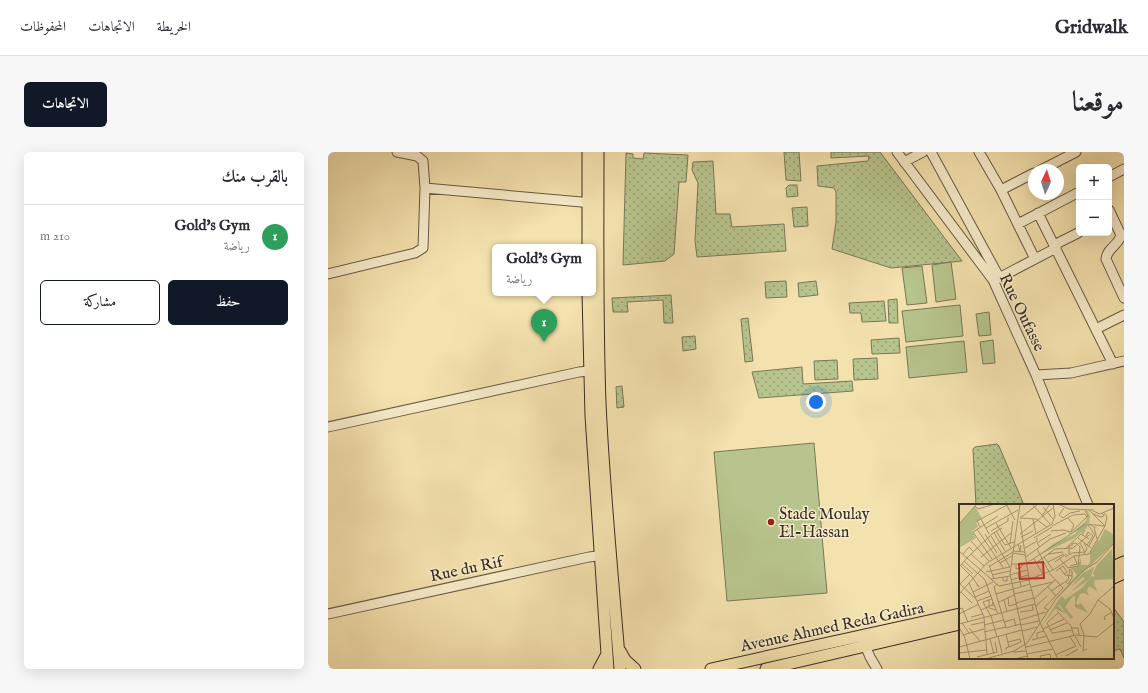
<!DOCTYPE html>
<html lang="ar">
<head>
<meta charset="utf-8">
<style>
	body { margin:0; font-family:"IM FELL English",Amiri,serif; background:#f7f7f7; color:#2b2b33; direction:rtl }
	.controls { position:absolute; right:12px; top:12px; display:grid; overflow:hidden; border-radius:6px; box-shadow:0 4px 16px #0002 }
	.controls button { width:36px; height:36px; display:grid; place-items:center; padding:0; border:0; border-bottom:1px solid #e1e1e2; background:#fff; color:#2b2b33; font:20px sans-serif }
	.compass { position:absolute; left:700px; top:12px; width:36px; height:36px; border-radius:50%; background:#fff; box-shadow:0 4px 16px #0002; rotate:4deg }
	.you { position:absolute; left:488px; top:250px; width:14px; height:14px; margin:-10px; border:3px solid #fff; border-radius:50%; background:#1a73e8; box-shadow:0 0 0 6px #1a73e833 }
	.badge { display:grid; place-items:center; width:26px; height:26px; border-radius:50%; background:#111827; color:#fff; font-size:13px; font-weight:700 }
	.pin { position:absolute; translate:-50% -33px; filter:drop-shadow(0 1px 2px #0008) }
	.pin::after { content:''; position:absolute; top:21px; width:14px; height:12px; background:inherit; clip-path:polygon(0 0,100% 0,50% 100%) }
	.popup { position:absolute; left:164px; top:92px; width:104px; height:52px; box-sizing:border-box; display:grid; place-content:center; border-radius:6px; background:#fff; filter:drop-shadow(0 1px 3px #0005); font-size:13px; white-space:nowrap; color:#7c7c81 }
	.popup b { font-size:15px; color:#2b2b33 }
	.popup::after { content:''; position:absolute; left:50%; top:100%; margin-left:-8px; border:8px solid transparent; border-top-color:#fff }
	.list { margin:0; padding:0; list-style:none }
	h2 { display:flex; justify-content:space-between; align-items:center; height:52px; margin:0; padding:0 16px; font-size:17px }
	h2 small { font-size:13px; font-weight:400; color:#7c7c81 }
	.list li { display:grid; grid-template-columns:26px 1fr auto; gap:12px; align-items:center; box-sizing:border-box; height:64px; padding:0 16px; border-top:1px solid #e1e1e2 }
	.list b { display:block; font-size:15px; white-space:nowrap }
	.list p { margin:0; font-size:13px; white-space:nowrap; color:#7c7c81 }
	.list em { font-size:13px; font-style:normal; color:#7c7c81 }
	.actions { display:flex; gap:8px; padding:12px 16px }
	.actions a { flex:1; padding:9px 0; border:1px solid #111827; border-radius:6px; text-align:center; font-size:14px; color:#111827 }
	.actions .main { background:#111827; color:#fff }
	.map { position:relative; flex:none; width:796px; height:517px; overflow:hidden; direction:ltr; border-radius:6px }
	header { display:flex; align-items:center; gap:24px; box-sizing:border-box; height:56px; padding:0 20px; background:#fff; border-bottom:1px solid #e1e1e2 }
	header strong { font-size:19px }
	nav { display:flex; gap:22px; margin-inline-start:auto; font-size:14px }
	.intro { display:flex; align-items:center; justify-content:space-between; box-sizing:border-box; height:96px; padding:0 24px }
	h1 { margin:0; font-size:28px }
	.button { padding:10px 18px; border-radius:6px; background:#111827; color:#fff; font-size:14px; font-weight:700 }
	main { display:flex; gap:24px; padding:0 24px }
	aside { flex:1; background:#fff; border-radius:6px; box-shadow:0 4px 16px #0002 }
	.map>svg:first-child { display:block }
	.grass { fill:url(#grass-dots); stroke:#787858 }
	.pitch { fill:#b8c48d; stroke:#787858 }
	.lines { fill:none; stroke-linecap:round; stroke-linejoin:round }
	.minor-casing { stroke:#665a45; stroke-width:11 }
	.major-casing { stroke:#372c22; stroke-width:13 }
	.minor { stroke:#f8ecca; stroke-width:9 }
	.major { stroke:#f4e2ae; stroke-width:11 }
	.poi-dot { fill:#8f2418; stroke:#f8ecca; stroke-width:1.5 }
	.labels { text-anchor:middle; stroke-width:3; stroke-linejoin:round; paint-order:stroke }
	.street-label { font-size:16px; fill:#372c22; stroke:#f8ecca }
	.poi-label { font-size:16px; fill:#372c22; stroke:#f8ecca; text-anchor:start }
	.inset-road { fill:none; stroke:#a89976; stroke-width:1 }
	.view { fill:#d62828; fill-opacity:0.15; stroke:#d62828; stroke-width:2 }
	.inset-edge { fill:none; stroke:#372c22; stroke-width:2 }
</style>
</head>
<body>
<header>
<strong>Gridwalk</strong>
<nav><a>الخريطة</a><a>الاتجاهات</a><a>المحفوظات</a></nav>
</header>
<div class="intro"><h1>موقعنا</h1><a class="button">الاتجاهات</a></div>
<main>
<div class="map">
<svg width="796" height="517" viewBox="0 0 796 517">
	<defs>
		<pattern id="grass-dots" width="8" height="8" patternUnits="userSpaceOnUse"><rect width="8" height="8" fill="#b8c48d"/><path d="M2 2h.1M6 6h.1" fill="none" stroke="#969f73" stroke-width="1.8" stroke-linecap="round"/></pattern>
	</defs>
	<rect width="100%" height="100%" fill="#f4e2ae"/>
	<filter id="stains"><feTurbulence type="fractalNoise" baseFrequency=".005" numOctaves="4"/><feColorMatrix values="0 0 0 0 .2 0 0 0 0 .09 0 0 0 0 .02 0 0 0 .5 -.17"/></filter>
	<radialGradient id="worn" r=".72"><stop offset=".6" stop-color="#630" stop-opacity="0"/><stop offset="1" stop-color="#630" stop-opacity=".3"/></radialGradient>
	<path class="grass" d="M456,0H471L473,29L458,28Z
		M503,0H552L634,109L563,116L504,97L508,70V40L506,36L490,34L489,14L540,9L541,4L503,6Z
		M298,1L305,2V6L315,7L316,1L360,3L358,30H351L346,102L337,109L295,113Z
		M385,9L388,62H402L404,75L456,72L458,99L369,105L367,89L370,31L364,18L365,10Z
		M461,33H469L470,44L459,45L458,36Z
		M479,55L480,74L466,75L464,56Z
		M458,129L459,145L438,146L437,130Z
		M488,129L490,143L471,145L470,131Z
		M343,143L345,171H336L335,148L299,150L300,160H285L284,146Z
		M569,147L570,171H561L560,148Z
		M556,149L558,169L534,170L533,161H522L521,151Z
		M420,166L425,209L417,210L413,167Z
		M367,184L368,197L355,199L354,185Z
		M571,186L572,201L544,202L543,188Z
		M549,206L550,227L526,228L525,207Z
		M509,208L510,227L487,228L486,209Z
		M474,215L475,232L524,229L525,239L431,246L424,220Z
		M294,234L296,255L289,256L288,235Z
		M669,292L671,294L696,353H648L645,297L647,295Z
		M785,455L796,470V506L792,497L785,499Z"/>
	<path class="pitch" d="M623,110L628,147L608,150L604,113Z
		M594,114L599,151L579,153L574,116Z
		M632,153L635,184L578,190L574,159Z
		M661,160L663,183L651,184L648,162Z
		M665,188L667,211L655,212L652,190Z
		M636,189L639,220L581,226L578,195Z
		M486,291L499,441L399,449L386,300Z"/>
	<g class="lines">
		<g class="minor-casing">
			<path id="minor" d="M569,0L665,128L708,223L760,353
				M603,0L671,125
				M651,0L673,38L707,107
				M576,10L595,0
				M713,18L748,0
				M781,25L796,17
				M97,36L265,51
				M673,38L706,21
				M781,58L793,83C791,93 779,96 778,107L796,146
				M710,61L785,212
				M690,72L751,40
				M726,93L750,81
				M0,122L87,101L95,96L97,36L95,9L89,4L69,0
				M667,128L728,96
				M768,177L796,163
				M708,223L743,221L796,209
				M0,275L251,220L261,219
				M0,462L261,405L278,403
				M535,488L542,505L549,517"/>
		</g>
		<g class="major-casing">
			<path id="major" d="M270,0C270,84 269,168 272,251C276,340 285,428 292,517
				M260,95V0
				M260,141L263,264L280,517
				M785,415L796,410
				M785,426L796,421
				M292,499L297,508L307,517
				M271,517L279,502
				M383,517L632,462
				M438,517L632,472"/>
		</g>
		<use href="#minor" class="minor"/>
		<use href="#major" class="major"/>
	</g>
	<circle class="poi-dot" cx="443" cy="370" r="4"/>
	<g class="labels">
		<g class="street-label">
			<text transform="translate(695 160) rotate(64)" y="6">Rue Oufasse</text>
			<text transform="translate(138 416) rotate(-12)" y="6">Rue du Rif</text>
			<text transform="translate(504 474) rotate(-12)" y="6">Avenue Ahmed Reda Gadira</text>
		</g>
		<g class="poi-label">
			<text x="451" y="367">Stade Moulay<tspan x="451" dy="18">El-Hassan</tspan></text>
		</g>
	</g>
	<g transform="translate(631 352)">
		<rect width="155" height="155" fill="#f4e2ae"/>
		<path d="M127,6L129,7L131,12L130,19H128L121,25L127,20L135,22L140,25L129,21L124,31L122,28L116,34L82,50L94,40L116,30L119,26L111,30L107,27L112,29L127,17L129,11ZM155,35V39L92,99L118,71L112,64L118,63L122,54V61H129L131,59V49L139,36L146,41ZM153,45L155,75L136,76L135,80L139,88L130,82L128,87L130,92L125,89L121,90L117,99L119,101L122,99L129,109L116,103V92H114L106,103L114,113L112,115L100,100L123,84L133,72L136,73L134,69L138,61ZM135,63L131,75L113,87L126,74L124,73L112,83L124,69Z" fill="#b8c48d"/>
		<path d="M16,2L23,15L17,18L19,23L13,27L17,34L0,44V20ZM102,92L106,95L99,102L108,110L96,105L83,122Z" fill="#b8c48d"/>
		<path d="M146,25L155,31V35L148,42L140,37Z" fill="#b8c48d"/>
		<path class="inset-road" d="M47,0L56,16M61,0L51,70L69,155M73,0L92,21M99,0L110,5L135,6M16,2L19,5L36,0M84,3L94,15M130,6L146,22M134,7L141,10L155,4M134,10L142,13L145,12L143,9M83,12L91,0M61,14L77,15L88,23M61,14L78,1M104,14L111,9L121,7M104,14L100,11L105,4M109,14L115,21L112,27M22,15L30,30M74,15L77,30M61,17L70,75M37,19L52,44M0,20L18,0M129,21L136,31L130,42M93,22L114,11L126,10L128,13M21,23L18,17L50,0M135,23L138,35M27,24L59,6M18,25L45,65M32,27L49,17V13M37,27L46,41L55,38M92,27L104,26L112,28L129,12L126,6M35,29L46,47M26,30L38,49M61,30L94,4M32,32L51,63M127,32L129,28L134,32L128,41M62,33L74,27M75,34L93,23M119,34L132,44M12,37L30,57M125,38L128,45L125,50M51,40L54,17M59,40L61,47L62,41M81,43L78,39L92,30M66,44L78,37V34M78,45L90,68M106,45L122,30L130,35M0,47L40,82L70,76M54,47L66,48M54,49L66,51M4,50L10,43L14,47M12,50L25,62M89,50L104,48M110,50V42L114,41M22,53L52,29M67,53L91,35L107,29M85,53L94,66M106,53L113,49L126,48L121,39M8,54L33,30L43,24M33,55L14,28L39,12M75,55L84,70M101,55L109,64L119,62L121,43L117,39L112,40M5,57L18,69M89,58L105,50M96,58L107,50M41,59L53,52M68,59L127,20L146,22M77,59L96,45L114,44L130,31M3,60L14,70M52,60H63V63L57,65V61M1,61L14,74M30,61L35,75M31,62L54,48M111,62L118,60L115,52M0,63L8,54M101,64L106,71L113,72M97,67L104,62L108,68L105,70M27,68L51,63M19,69L26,76L34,98M59,69L62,82M90,69L104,84M33,71L51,67M51,71L68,66M44,73V77H48V72M14,74L20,83L18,80M32,75L51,72M52,76L69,71M69,76L94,66L115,52L130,50L146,22L148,13L145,9M70,76L81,119L99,155M106,77L109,80L113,74V67L110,65M0,79L17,95M10,79L25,113L28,150M1,80L10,71M38,80L35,83L47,124L61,120M155,82L139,96L151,105L155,114M72,83L94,78M89,83L97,92M54,85L71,80M92,87L109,76L111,65M2,88L13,99M14,88L34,78M0,90L28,59L93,20L96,12L94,0M37,90L54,85M55,90L72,86M16,93L30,87M49,94L50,102L57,100M33,95L24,98L32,112L38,133M75,95L96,76M30,96V104L37,106M45,96L48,108M18,97L32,92M40,98L55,91M57,99L74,94M36,102L33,101L34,98L39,110M77,102L88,92M0,105L3,104L9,118M22,106L33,101M89,106L85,104L104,84M98,107L112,122L115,132M61,108L74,106L73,101M99,109L88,119L93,129L113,126M0,110L20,100M12,113L24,110M61,116L87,108M146,116L145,113L153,108M45,118L55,115L57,122M3,119L10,129M0,120L76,100M12,121L25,118M25,121L45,116M62,121L80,117M0,123L6,134L11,155M10,124L21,137M113,124H119L120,131M84,125L105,115M91,126L108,119M63,127L78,123M25,128L47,123M47,130L50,143M4,131L25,125M39,132L43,149M116,132L122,143M31,135L35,150M78,135V129L85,127M73,136L88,132M0,143L63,126M67,143L117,131L138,133L155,119M128,145L124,147L125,131L121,120L131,110L139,96M47,146V144L62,138L61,135L49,138M54,148L67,147M0,149L28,146M68,150L94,145M96,151L117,142L111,133M107,152L119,145M18,153L38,148L36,138M26,155L55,147L68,139L97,95L125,66L138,58L155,39M55,155L69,152M82,155L81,152L91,150L92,155"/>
		<path class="view" d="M84,58L85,74L61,75L60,60Z"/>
		<rect width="155" height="155" class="inset-edge"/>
	</g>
	<rect width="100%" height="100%" filter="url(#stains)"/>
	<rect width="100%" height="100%" fill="url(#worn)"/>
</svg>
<div class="controls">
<button>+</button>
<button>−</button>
</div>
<svg class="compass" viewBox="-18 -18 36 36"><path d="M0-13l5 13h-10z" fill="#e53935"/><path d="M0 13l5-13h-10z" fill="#7c7c81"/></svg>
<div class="you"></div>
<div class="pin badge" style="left:216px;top:190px;background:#2e9e5b">1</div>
<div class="popup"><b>Gold's Gym</b>رياضة</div>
</div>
<aside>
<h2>بالقرب منك<small></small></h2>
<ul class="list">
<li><span class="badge" style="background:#2e9e5b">1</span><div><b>Gold's Gym</b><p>رياضة</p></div><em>210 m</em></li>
</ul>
<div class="actions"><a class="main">حفظ</a><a>مشاركة</a></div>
</aside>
</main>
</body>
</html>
